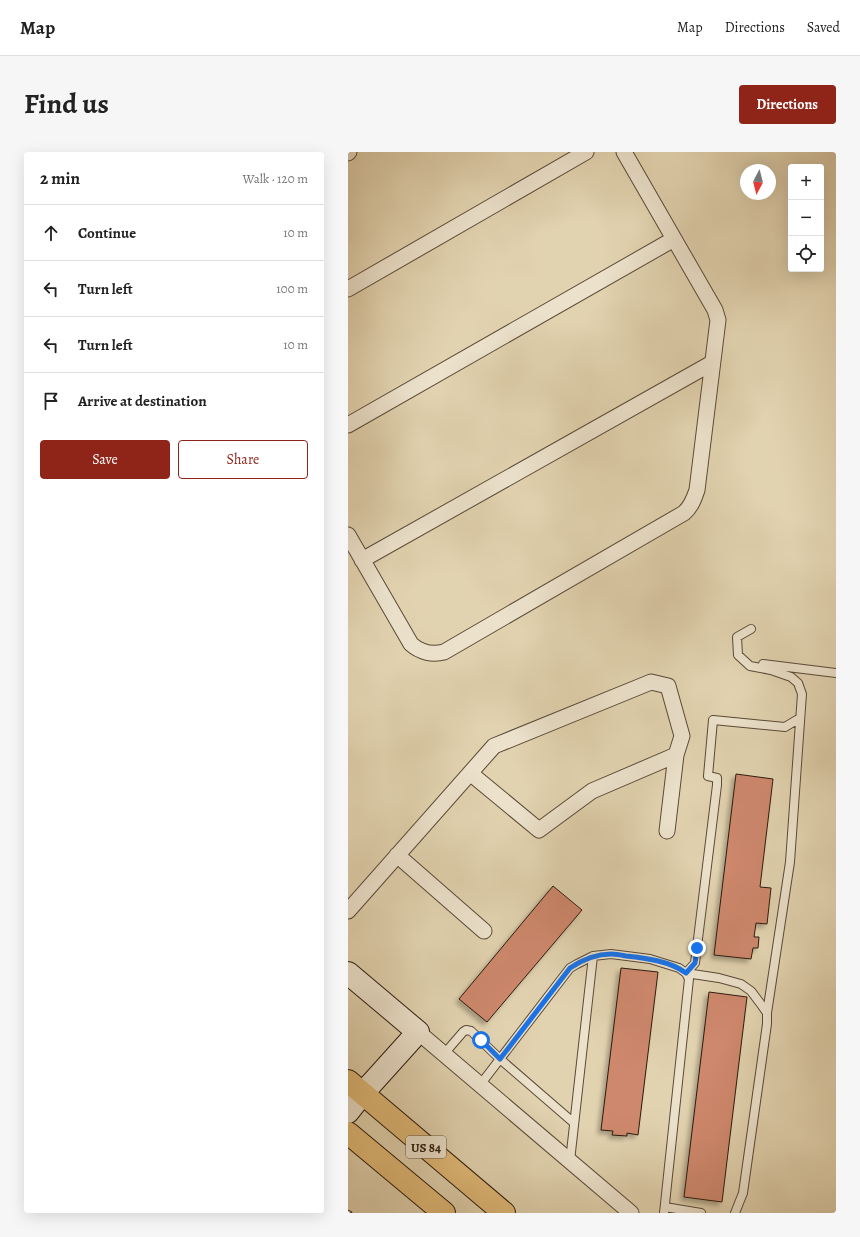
<!DOCTYPE html>
<html lang="en">
<head>
<meta charset="utf-8">
<style>
	body { margin:0; font-family:Alegreya,serif; background:#f6f6f6; color:#222 }
	.controls { position:absolute; right:12px; top:12px; display:grid; overflow:hidden; border-radius:4px; box-shadow:0 4px 16px #0002 }
	.controls button { width:36px; height:36px; display:grid; place-items:center; padding:0; border:0; border-bottom:1px solid #e0e0e0; background:#fff; color:#222; font:20px sans-serif }
	.compass { position:absolute; left:392px; top:12px; width:36px; height:36px; border-radius:50%; background:#fff; box-shadow:0 4px 16px #0002; rotate:187deg }
	.stop { position:absolute; width:12px; height:12px; margin:-9px; border:3px solid #1a73e8; border-radius:50%; background:#fff }
	.stop.end { background:#1a73e8; border-color:#fff; box-shadow:0 1px 4px #0008 }
	.list { margin:0; padding:0; list-style:none }
	h2 { display:flex; justify-content:space-between; align-items:center; height:52px; margin:0; padding:0 16px; font-size:17px }
	h2 small { font-size:13px; font-weight:400; color:#767676 }
	.list li { display:grid; grid-template-columns:26px 1fr auto; gap:12px; align-items:center; box-sizing:border-box; height:56px; padding:0 16px; border-top:1px solid #e0e0e0 }
	.list b { display:block; font-size:15px; white-space:nowrap }
	.list em { font-size:13px; font-style:normal; color:#767676 }
	.actions { display:flex; gap:8px; padding:12px 16px }
	.actions a { flex:1; padding:9px 0; border:1px solid #8f2418; border-radius:4px; text-align:center; font-size:14px; color:#8f2418 }
	.actions .main { background:#8f2418; color:#fff }
	.icon { flex:none; width:22px; height:22px; fill:none; stroke:currentColor; stroke-width:2; stroke-linecap:round; stroke-linejoin:round }
	.map { position:relative; flex:none; width:488px; height:1061px; overflow:hidden; border-radius:4px }
	header { display:flex; align-items:center; gap:24px; box-sizing:border-box; height:56px; padding:0 20px; background:#fff; border-bottom:1px solid #e0e0e0 }
	header strong { font-size:19px }
	nav { display:flex; gap:22px; margin-inline-start:auto; font-size:14px }
	.intro { display:flex; align-items:center; justify-content:space-between; box-sizing:border-box; height:96px; padding:0 24px }
	h1 { margin:0; font-size:28px }
	.button { padding:10px 18px; border-radius:4px; background:#8f2418; color:#fff; font-size:14px; font-weight:700 }
	main { display:flex; gap:24px; padding:0 24px }
	aside { flex:1; background:#fff; border-radius:4px; box-shadow:0 4px 16px #0002 }
	.map>svg:first-child { display:block }
	.building { fill:#ce886d; stroke:#2b1b0f; filter:url(#shadow) }
	.lines { fill:none; stroke-linecap:round; stroke-linejoin:round }
	.lane-casing { stroke:#594937; stroke-width:10 }
	.street-casing { stroke:#594937; stroke-width:17 }
	.secondary-casing { stroke:#2b1b0f; stroke-width:24 }
	.highway-casing { stroke:#2b1b0f; stroke-width:24 }
	.lane { stroke:#ece2cc; stroke-width:8 }
	.street { stroke:#ece2cc; stroke-width:15 }
	.secondary { stroke:#ece2cc; stroke-width:22 }
	.highway { stroke:#e1ba78; stroke-width:22 }
	.rail-casing { stroke:#2b1b0f; stroke-width:4.5 }
	.rail { stroke:#ece2cc; stroke-width:3; stroke-dasharray:9; stroke-linecap:butt }
	.route { stroke:#1a73e8; stroke-width:5 }
	.labels { text-anchor:middle; stroke-width:3; stroke-linejoin:round; paint-order:stroke }
	.shield { fill:#ece2cc; stroke:#655748; stroke-width:1 }
	.shield-label { font-size:13px; font-weight:bold; fill:#2b1b0f }
</style>
</head>
<body>
<header>
<strong>Map</strong>
<nav><a>Map</a><a>Directions</a><a>Saved</a></nav>
</header>
<div class="intro"><h1>Find us</h1><a class="button">Directions</a></div>
<main>
<aside>
<h2>2 min<small>Walk · 120 m</small></h2>
<ul class="list">
<li><svg class="icon" aria-label="ahead" viewBox="0 0 24 24"><path d="M12 20V5M6 11l6-6 6 6"/></svg><div><b>Continue</b></div><em>10 m</em></li>
<li><svg class="icon" aria-label="left" viewBox="0 0 24 24"><path d="M17 20v-9H6M10 6l-5 5 5 5"/></svg><div><b>Turn left</b></div><em>100 m</em></li>
<li><svg class="icon" aria-label="left" viewBox="0 0 24 24"><path d="M17 20v-9H6M10 6l-5 5 5 5"/></svg><div><b>Turn left</b></div><em>10 m</em></li>
<li><svg class="icon" aria-label="arrive" viewBox="0 0 24 24"><path d="M6 21V4h12l-3 4 3 4H6"/></svg><div><b>Arrive at destination</b></div></li>
</ul>
<div class="actions"><a class="main">Save</a><a>Share</a></div>
</aside>
<div class="map">
<svg width="488" height="1061" viewBox="0 0 488 1061">
	<defs>
		<filter id="shadow"><feDropShadow dx="-3.5" dy="3.5" stdDeviation="2" flood-color="#0004"/></filter>
	</defs>
	<rect width="100%" height="100%" fill="#e2d3b0"/>
	<filter id="stains"><feTurbulence type="fractalNoise" baseFrequency=".005" numOctaves="4"/><feColorMatrix values="0 0 0 0 .2 0 0 0 0 .09 0 0 0 0 .02 0 0 0 .5 -.17"/></filter>
	<radialGradient id="worn" r=".72"><stop offset=".6" stop-color="#630" stop-opacity="0"/><stop offset="1" stop-color="#630" stop-opacity=".3"/></radialGradient>
	<path class="building" d="M388,622L425,627L412,735L423,736L419,772L408,771L406,785H411L410,796H405L403,807L366,803Z
		M205,734L234,758L139,870L111,847Z
		M273,816L310,820L290,983L279,981V984L264,983L265,979L253,978Z
		M361,840L399,845L374,1050L336,1045Z"/>
	<g class="lines">
		<g class="lane-casing">
			<path id="lane" d="M403,477L389,485L390,503L402,514L423,518L443,525L450,531L454,542L442,710L419,861
				M415,512L488,521
				M338,821L347,811L369,633V626L360,624L365,568L437,575L452,566
				M338,821L371,826L393,832L403,839L412,851L419,861V872L395,1041L387,1061
				M96,902L115,880L118,878L123,879L152,907L226,971
				M132,933L222,816L229,812L245,804L263,802L302,807L331,816L338,821L341,827L316,1061
				M222,1009L245,804
				M317,1055L353,1061"/>
		</g>
		<g class="street-casing">
			<path id="street" d="M0,1L1,0
				M0,137L238,0
				M0,273L326,87
				M0,383L63,492C72,500 84,503 96,500L336,361C343,355 346,347 349,338L370,168L367,158L276,0
				M14,408L364,211
				M319,679L328,603
				M49,703L136,779
				M0,759L146,594L303,530L320,534L334,584L328,603L244,639L191,678L122,621
				M70,880L283,1061"/>
		</g>
		<g class="secondary-casing">
			<path id="secondary" d="M0,821L70,880L15,941L0,960"/>
		</g>
		<g class="highway-casing">
			<path id="highway" d="M0,929L156,1061
				M0,981L96,1061"/>
		</g>
		<use href="#lane" class="lane"/>
		<use href="#street" class="street"/>
		<use href="#secondary" class="secondary"/>
		<use href="#highway" class="highway"/>
		<g class="rail-casing">
			<path id="rail" d="M0,1060L2,1061"/>
		</g>
		<use href="#rail" class="rail"/>
	</g>
	<g class="lines">
		<path class="route" d="M133,888L152,907L222,816C234,808 248,802 263,802C268,802 273,803 278,804C297,806 322,809 338,821L347,811L349,796"/>
	</g>
	<g class="labels">
		<rect class="shield" x="58" y="984" width="40" height="22" rx="3"/>
		<g class="shield-label">
			<text x="78" y="1000">US 84</text>
		</g>
	</g>
	<rect width="100%" height="100%" filter="url(#stains)"/>
	<rect width="100%" height="100%" fill="url(#worn)"/>
</svg>
<div class="controls">
<button>+</button>
<button>−</button>
<button><svg class="icon" aria-label="locate" viewBox="0 0 24 24"><circle cx="12" cy="12" r="6"/><path d="M12 2v4M12 18v4M2 12h4M18 12h4"/></svg></button>
</div>
<svg class="compass" viewBox="-18 -18 36 36"><path d="M0-13l5 13h-10z" fill="#e53935"/><path d="M0 13l5-13h-10z" fill="#767676"/></svg>
<div class="stop" style="left:133px;top:888px"></div>
<div class="stop end" style="left:349px;top:796px"></div>
</div>
</main>
</body>
</html>
